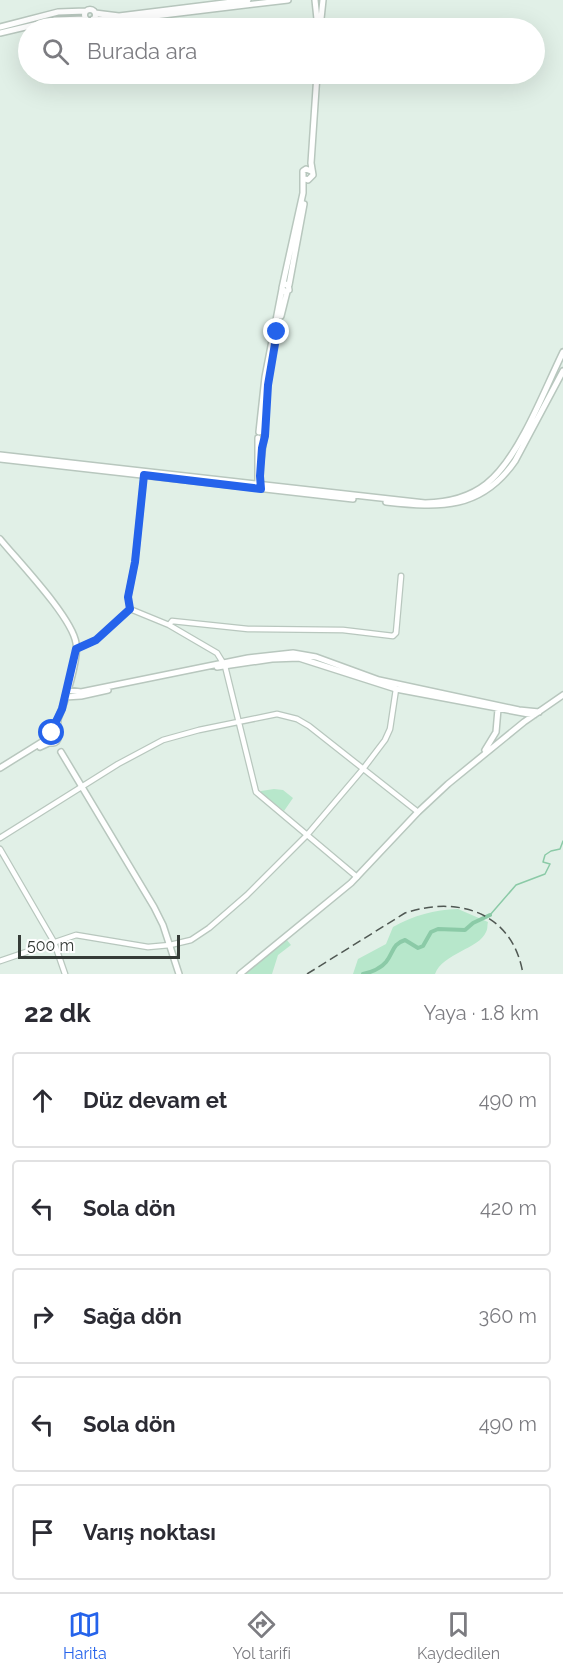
<!DOCTYPE html>
<html lang="tr">
<head>
<meta charset="utf-8">
<style>
	body { margin:0; font-family:Raleway,sans-serif; background:#f2f2f3; color:#2b2b33 }
	.scale { position:absolute; left:18px; bottom:15px; width:162px; box-sizing:border-box; padding-left:6px; border:3px solid #353b37; border-top:0; font-size:16px; line-height:21px; white-space:nowrap; color:#353b37; -webkit-text-stroke:4px #fff; paint-order:stroke }
	.stop { position:absolute; width:18px; height:18px; margin:-14px; border:4px solid #2563eb; border-radius:50%; background:#fff }
	.stop.end { background:#2563eb; border-color:#fff; box-shadow:0 2px 6px #0008 }
	.list { margin:0; padding:0; list-style:none }
	h2 { display:flex; justify-content:space-between; align-items:center; height:78px; margin:0; padding:0 24px; font-size:26px }
	h2 small { font-size:20px; font-weight:400; color:#7c7c81 }
	.list li { display:grid; grid-template-columns:39px 1fr auto; gap:18px; align-items:center; box-sizing:border-box; height:96px; margin:0 12px 12px; padding:0 12px; border:2px solid #e1e1e2; border-radius:6px }
	.list b { display:block; font-size:22px; white-space:nowrap }
	.list em { font-size:20px; font-style:normal; color:#7c7c81 }
	.icon { flex:none; width:33px; height:33px; fill:none; stroke:currentColor; stroke-width:2; stroke-linecap:round; stroke-linejoin:round }
	.map { position:relative; flex:none; width:563px; height:974px; overflow:hidden }
	.search { position:absolute; background:#fff; box-shadow:0 6px 24px #0002; left:18px; right:18px; top:18px; height:66px; display:flex; align-items:center; gap:15px; box-sizing:border-box; padding:0 21px; border-radius:33px; color:#7c7c81; font-size:22px }
	.sheet { height:618px; background:#fff }
	nav { display:flex; justify-content:space-around; align-items:center; box-sizing:border-box; height:84px; border-top:2px solid #e1e1e2; background:#fff; font-size:16px; color:#7c7c81 }
	nav a { display:grid; justify-items:center; gap:3px }
	nav .on { color:#2563eb }
	.map>svg:first-child { display:block }
	.green { fill:#b7e7cb }
	.lines { fill:none; stroke-linecap:round; stroke-linejoin:round }
	.stream { stroke:#8bcaa7; stroke-width:1.5 }
	.river { stroke:#8bcaa7; stroke-width:4 }
	.tertiary-casing { stroke:#b8c7be; stroke-width:7 }
	.secondary-casing { stroke:#b8c7be; stroke-width:8 }
	.tertiary { stroke:#fff; stroke-width:4.5 }
	.secondary { stroke:#fff; stroke-width:5 }
	.rail { stroke:#505853; stroke-width:1.5; stroke-dasharray:9 4.5; stroke-linecap:butt }
	.route { stroke:#2563eb; stroke-width:8 }
</style>
</head>
<body>
<div class="map">
<svg width="563" height="974" viewBox="0 0 563 974">
	<rect width="100%" height="100%" fill="#e1f0e7"/>
	<path class="green" d="M274,789L283,790L293,798L284,811L261,793V791Z
		M458,909L488,922C487,925 488,929 486,932C479,949 443,953 435,974H353L358,959L386,944L393,927C415,915 433,910 458,909Z
		M286,939L291,945L278,955L272,974H243Z"/>
	<g class="lines">
		<path class="stream" d="M490,915L516,885L545,874L550,864L543,862L545,855L551,851L560,849L563,841"/>
		<path class="river" d="M363,974C372,972 380,969 386,962C394,952 392,944 405,940L418,948L423,946L431,932L438,929L465,930L473,923L490,915"/>
		<g class="tertiary-casing">
			<path id="tertiary" d="M130,609L169,625
				M76,649L96,640L130,609L128,597L135,562L144,475
				M0,838L118,764L163,740L199,730L277,714L297,719L309,726L418,812
				M0,849L54,942L65,974
				M357,877L256,792L225,666L217,653L169,625L172,621L248,629L343,630L393,636L396,633L401,576
				M0,961L76,935L148,947L170,945L191,940L209,928L247,895L307,835L363,769L385,740L390,729L396,689"/>
		</g>
		<g class="secondary-casing">
			<path id="secondary" d="M315,0L317,19
				M84.5 15a5.5 5.5 0 1 1 11 0a5.5 5.5 0 1 1-11 0Z
				M95,13L119,16L248,0
				M93,19L138,18L288,0
				M0,27L58,12L86,11
				M320,28L323,0
				M0,33L55,20L86,19
				M311,171L306,169L303,171V178L308,180L313,175L311,163L317,74
				M283,285L288,284L289,290L285,292L282,288L303,193V178
				M289,285L304,204
				M281,316L287,292
				M259,432L265,377L282,289
				M265,433V414
				M258,438V484
				M0,455L425,503C479,502 501,477 525,432C539,406 550,379 563,352
				M0,459L353,499
				M260,466L264,438
				M386,502C440,508 481,510 515,461L563,371
				M0,539C18,561 72,617 76,643C79,659 65,702 58,719
				M217,667L272,659L299,658L396,689L534,715
				M67,690L81,692L248,658L293,653L316,657L379,680L519,710L539,712
				M65,697L81,696L108,690
				M48 738a5 5 0 1 1 10 0a5 5 0 1 1-10 0Z
				M50,734L58,719L57,734
				M40,747L51,742
				M485,750L496,732L498,709
				M61,752L154,907L163,925L179,974
				M0,768L42,742L49,735
				M240,974L351,883L418,812L448,784L524,722L563,695"/>
		</g>
		<use href="#tertiary" class="tertiary"/>
		<use href="#secondary" class="secondary"/>
		<path class="rail" d="M307,974L405,913C459,895 513,913 523,974"/>
	</g>
	<g class="lines">
		<path class="route" d="M52,733L50,734L62,709L76,649L96,640L130,609L128,597L135,562L144,475L261,489L260,476L262,448L265,436L268,385L277,332"/>
	</g>
</svg>
<div class="scale">500 m</div>
<div class="stop" style="left:52px;top:733px"></div>
<div class="stop end" style="left:277px;top:332px"></div>
<div class="search"><svg class="icon" aria-label="search" viewBox="0 0 24 24"><circle cx="10" cy="10" r="6"/><path d="M15 15l6 6"/></svg>Burada ara</div>
</div>
<section class="sheet">
<h2>22 dk<small>Yaya · 1.8 km</small></h2>
<ul class="list">
<li><svg class="icon" aria-label="ahead" viewBox="0 0 24 24"><path d="M12 20V5M6 11l6-6 6 6"/></svg><div><b>Düz devam et</b></div><em>490 m</em></li>
<li><svg class="icon" aria-label="left" viewBox="0 0 24 24"><path d="M17 20v-9H6M10 6l-5 5 5 5"/></svg><div><b>Sola dön</b></div><em>420 m</em></li>
<li><svg class="icon" aria-label="right" viewBox="0 0 24 24"><path d="M7 20v-9h11M14 6l5 5-5 5"/></svg><div><b>Sağa dön</b></div><em>360 m</em></li>
<li><svg class="icon" aria-label="left" viewBox="0 0 24 24"><path d="M17 20v-9H6M10 6l-5 5 5 5"/></svg><div><b>Sola dön</b></div><em>490 m</em></li>
<li><svg class="icon" aria-label="arrive" viewBox="0 0 24 24"><path d="M6 21V4h12l-3 4 3 4H6"/></svg><div><b>Varış noktası</b></div></li>
</ul>
</section>
<nav>
<a class="on"><svg class="icon" aria-label="map" viewBox="0 0 24 24"><path d="M3 6l6-2 6 2 6-2v14l-6 2-6-2-6 2zM9 4v14M15 6v14"/></svg>Harita</a>
<a><svg class="icon" aria-label="directions" viewBox="0 0 24 24"><path d="M12 3l9 9-9 9-9-9zM9 14v-3h6M13 9l2 2-2 2"/></svg>Yol tarifi</a>
<a><svg class="icon" aria-label="saved" viewBox="0 0 24 24"><path d="M7 4h10v16l-5-4-5 4z"/></svg>Kaydedilen</a>
</nav>
</body>
</html>
